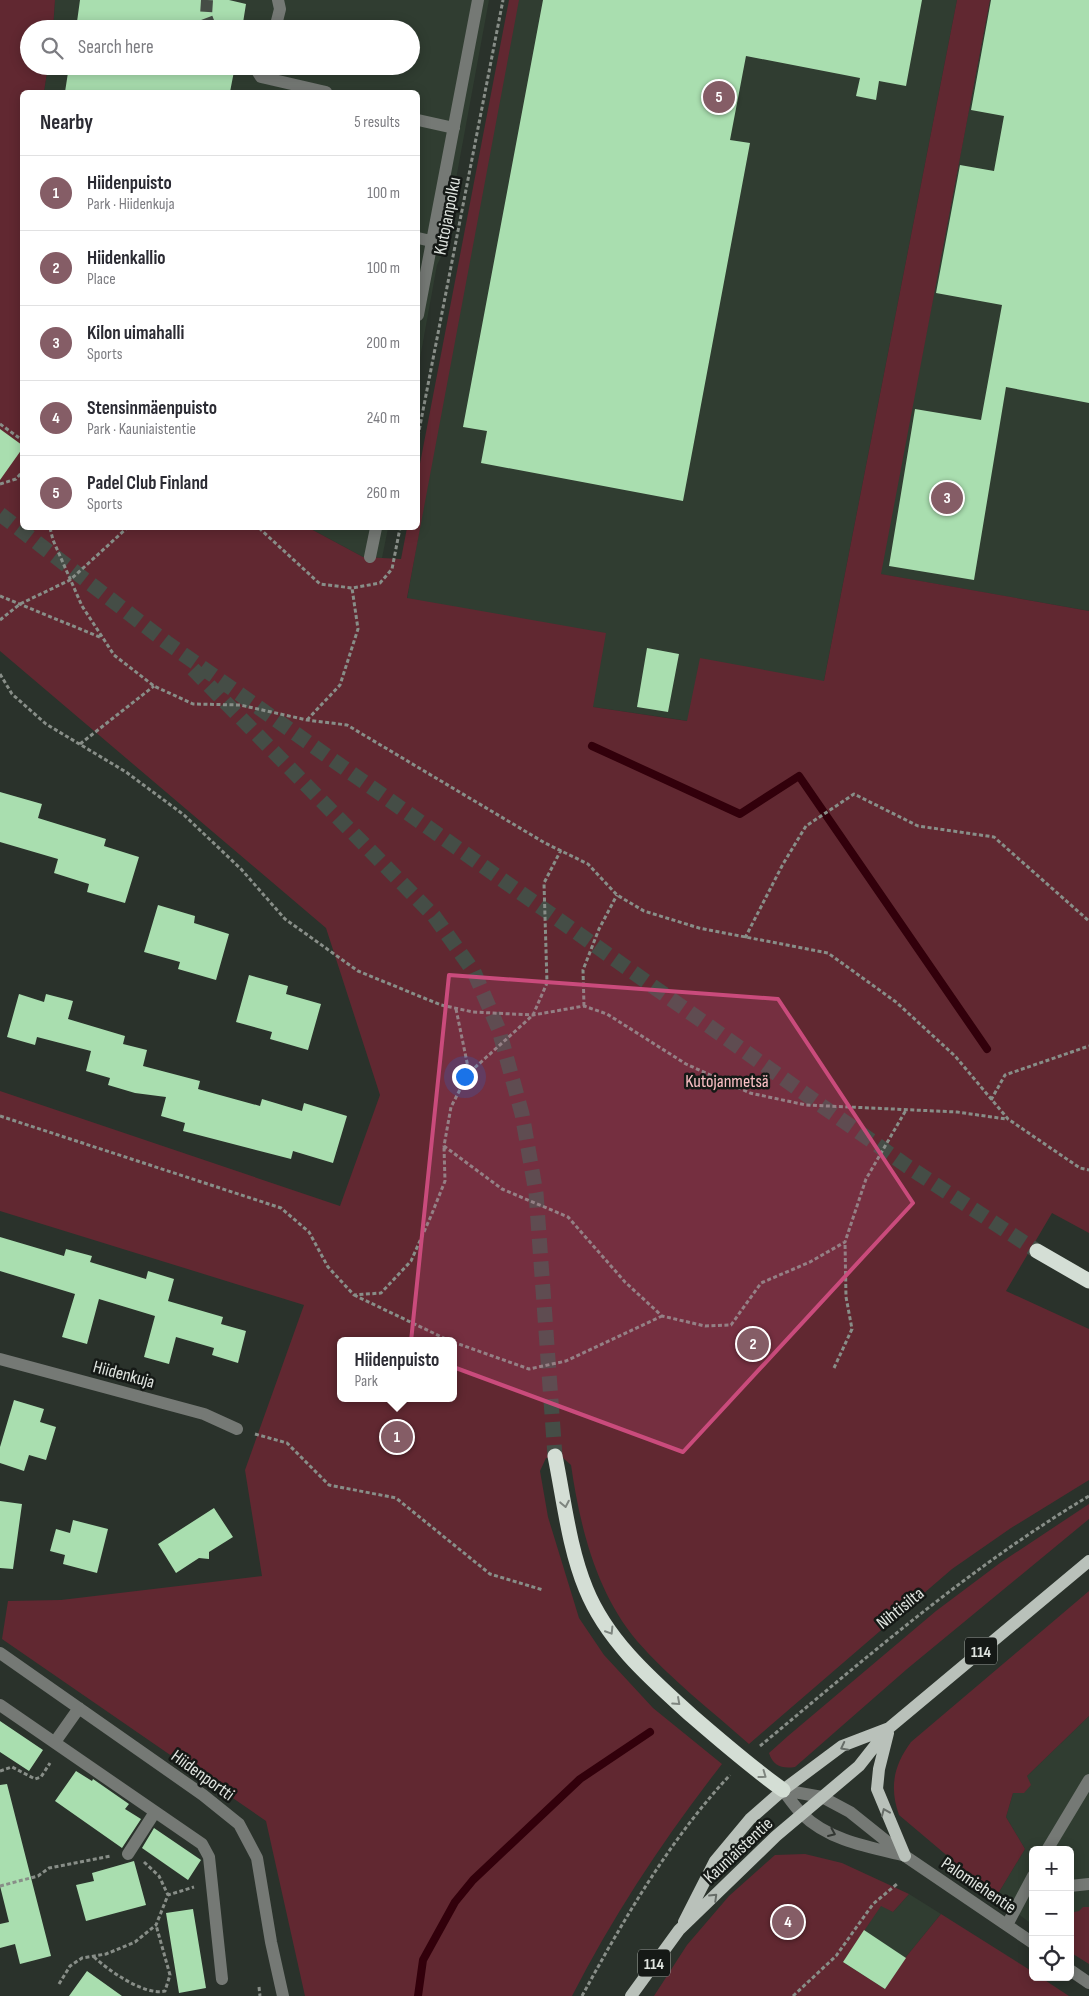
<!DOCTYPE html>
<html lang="en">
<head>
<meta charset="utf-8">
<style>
	body { margin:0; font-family:"Sofia Sans Condensed",sans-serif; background:#f7f7f7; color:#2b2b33 }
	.controls { position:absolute; right:15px; bottom:15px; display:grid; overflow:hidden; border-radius:8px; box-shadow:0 2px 12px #0003 }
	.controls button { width:45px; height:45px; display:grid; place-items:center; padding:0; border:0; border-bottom:1px solid #e1e1e2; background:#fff; color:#2b2b33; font:25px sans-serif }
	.you { position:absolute; left:464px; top:1076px; width:18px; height:18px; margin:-12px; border:4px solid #fff; border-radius:50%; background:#1a73e8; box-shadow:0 0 0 8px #1a73e833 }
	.badge { display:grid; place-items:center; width:32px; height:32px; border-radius:50%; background:#855d66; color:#fff; font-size:16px; font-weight:700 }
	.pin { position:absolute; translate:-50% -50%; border:2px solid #fff; box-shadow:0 1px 5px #0006 }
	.popup { position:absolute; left:337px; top:1337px; width:120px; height:65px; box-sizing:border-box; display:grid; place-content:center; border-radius:8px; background:#fff; filter:drop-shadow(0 1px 4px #0005); font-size:16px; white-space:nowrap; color:#7c7c81 }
	.popup b { font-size:19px; color:#2b2b33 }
	.popup::after { content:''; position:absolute; left:50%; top:100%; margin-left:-10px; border:10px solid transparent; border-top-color:#fff }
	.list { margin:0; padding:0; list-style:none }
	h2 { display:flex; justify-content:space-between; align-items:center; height:65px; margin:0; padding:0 20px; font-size:21px }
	h2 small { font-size:16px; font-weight:400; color:#7c7c81 }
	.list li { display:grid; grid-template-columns:32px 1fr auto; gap:15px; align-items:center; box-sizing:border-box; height:75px; padding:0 20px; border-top:1px solid #e1e1e2 }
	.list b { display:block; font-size:19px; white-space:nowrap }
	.list p { margin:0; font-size:16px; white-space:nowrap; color:#7c7c81 }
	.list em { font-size:16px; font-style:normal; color:#7c7c81 }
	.icon { flex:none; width:28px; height:28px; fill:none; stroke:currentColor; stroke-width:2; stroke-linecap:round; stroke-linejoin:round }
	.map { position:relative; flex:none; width:1089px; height:1996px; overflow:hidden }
	.search { position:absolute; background:#fff; box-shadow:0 2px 12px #0003; left:20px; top:20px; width:400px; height:55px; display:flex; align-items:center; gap:12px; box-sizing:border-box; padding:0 18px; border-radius:28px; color:#7c7c81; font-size:19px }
	.panel { position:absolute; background:#fff; box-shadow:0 2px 12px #0003; left:20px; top:90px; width:400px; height:440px; border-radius:8px }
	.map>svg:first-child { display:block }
	.built { fill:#303d31 }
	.green { fill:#612831; fill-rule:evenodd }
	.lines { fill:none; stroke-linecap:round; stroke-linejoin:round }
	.stream { stroke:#32000b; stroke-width:8 }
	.building { fill:#a9deaf }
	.minor-tunnel { stroke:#454d46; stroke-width:12; stroke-dasharray:12 6; stroke-linecap:butt }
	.highway-tunnel { stroke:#454d46; stroke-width:15; stroke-dasharray:15 8; stroke-linecap:butt }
	.path { stroke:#888e88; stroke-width:3; stroke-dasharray:4 2.5; stroke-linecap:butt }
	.minor { stroke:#757975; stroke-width:12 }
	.major { stroke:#b9c1ba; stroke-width:12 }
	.highway { stroke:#d4ded5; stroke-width:15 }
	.oneway { stroke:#7e857f }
	.oneway2 { stroke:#676d68 }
	.oneway3 { stroke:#323632 }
	.marked { fill:#ca4b7c; fill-opacity:0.2; stroke:#ca4b7c; stroke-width:4; stroke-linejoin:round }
	.labels { text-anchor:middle; stroke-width:5; stroke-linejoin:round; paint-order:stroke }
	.shield { fill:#151916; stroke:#a3a8a3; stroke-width:1 }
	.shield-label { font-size:16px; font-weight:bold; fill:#e0e5e0 }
	.street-label { font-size:18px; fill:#e0e5e0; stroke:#151916 }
	.park-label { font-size:18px; fill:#fbc0c5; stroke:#151916 }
</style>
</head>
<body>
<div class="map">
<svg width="1089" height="1996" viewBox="0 0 1089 1996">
	<rect width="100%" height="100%" fill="#2a322b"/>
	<path class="built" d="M55,0H489L442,255L437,265L418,369V92H44L48,66H411V29H53Z
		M514,0H957L824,681L688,721L593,707L407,599Z
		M990,0H1089V611L880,574Z
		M309,528H388L382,558L363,557Z
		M1089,1716V1964L1070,1952V1850H1033V1925L996,1897L1025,1849L1006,1817L1013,1793L1027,1776Z
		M909,1894L941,1914L906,1957L885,1989L843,1962L881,1905L893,1912Z"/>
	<path class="green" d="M0,0H55L53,29H29V66H48L44,92H22V528H309L363,557L401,559L407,528H418V474L509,0H519L407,598L606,633L593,707L687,721L700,658L824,681L957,0H990L881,574L1089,611V1233L1052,1213L1006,1291L1089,1329V1480L1011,1528L952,1569L749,1744C712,1711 670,1679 637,1641C596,1592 580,1527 571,1465L562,1457L546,1458L540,1471L548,1517L579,1618L604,1655L653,1708L722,1764C665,1837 614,1914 572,1996H305L266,1821L2,1639L8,1601L61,1600L262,1576L245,1470L304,1305L0,1211V1091L340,1206L380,1095L326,928L0,651ZM341,1341H453V1398H341Z
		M1089,1504V1519L907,1669L795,1767C782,1769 773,1766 769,1753L788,1736L936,1611L1000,1563Z
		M1089,1591V1716L1027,1776L1031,1785L1024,1793H1013L1006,1817L1025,1849L996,1897L899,1815C889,1787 894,1765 911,1742Z
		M805,1854L842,1863L909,1894L893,1912L881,1906L843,1962L885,1989L906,1957L941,1914L1033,1972V1977H1040L1069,1996H654L687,1945L729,1896L775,1855Z
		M1083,1907H1089V1964L1070,1952V1913L1079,1911Z"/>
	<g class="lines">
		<path class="stream" d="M592,746L740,814L799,776L987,1049
			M418,1996L423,1960L455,1902L473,1880L580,1779L650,1732"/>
	</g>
	<path class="building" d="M80,0H229L246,4L242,29H76Z
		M543,0H922L906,86L879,81L876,100L856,96L860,78L746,56L730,140L750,143L683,501L481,463L487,431L463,427Z
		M991,0H1089V403L1006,387L974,580L889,566L915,409L981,420L1002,305L936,293L960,165L994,171L1004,116L971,110Z
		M69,66H235L230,92H65Z
		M0,429L22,445V449L0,480Z
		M647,648L679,654L668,712L637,707Z
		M0,792L42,804L38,818L106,839L104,846L139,857L125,903L87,892L89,884L54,873L58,859L0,842Z
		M158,905L195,916L194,923L229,934L216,980L178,969L180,962L144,952Z
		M249,975L288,986L286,994L321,1004L308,1050L270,1039L272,1032L236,1022Z
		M19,994L44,1002L46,994L73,1001L68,1019L125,1036L123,1044L147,1050L143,1066L200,1081L198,1089L260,1106L262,1099L302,1111L304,1103L347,1116L333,1163L293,1151L291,1159L183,1131L185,1123L161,1116L166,1097L135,1093L108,1085L110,1078L86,1071L91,1051L37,1037L35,1045L7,1037Z
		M0,1237L64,1256L66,1249L92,1256L90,1262L146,1279L148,1271L174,1279L168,1301L223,1317L221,1324L246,1331L238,1363L212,1355L214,1348L176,1337L169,1364L144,1357L155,1316L99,1299L87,1344L62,1337L75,1294L0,1271Z
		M14,1400L44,1409L40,1422L56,1427L46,1460L29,1455L24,1471L0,1463V1447Z
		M0,1501L22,1504L13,1569L0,1568Z
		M214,1508L233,1537L209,1552V1559L199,1558L176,1573L158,1544Z
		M73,1520L108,1529L97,1573L63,1564L65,1555L50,1551L56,1529L70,1533Z
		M0,1721L43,1750L29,1771L0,1752Z
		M76,1771L92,1781L93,1779L129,1804L125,1809L141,1819L122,1848L55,1801Z
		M7,1784L51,1956L20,1964L15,1944L0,1948V1924L9,1922L0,1886V1785Z
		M154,1828L201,1860L188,1880L142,1848Z
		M134,1861L146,1905L86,1921L76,1885L94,1881L92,1873Z
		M193,1909L206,1988L179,1993L166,1913Z
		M864,1930L906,1958L885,1989L843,1962Z
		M87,1971L122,1996H69Z"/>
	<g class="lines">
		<path class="minor-tunnel" d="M207,0L206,16L211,29"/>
		<path class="highway-tunnel" d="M0,514L166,642L907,1166L1037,1251
			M193,669L434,916L474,972L499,1030L522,1114L536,1193L555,1456"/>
		<path class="path" d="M0,424L22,440
			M418,436L503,0
			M0,484L16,479L22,472
			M50,528L53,540L82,606L114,655L154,686L193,704L240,705L307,720L347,725L545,843L588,864L617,895L644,911L699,928L828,953L896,1002L955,1056L1008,1119L1080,1168L1089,1170
			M259,528L320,584L352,588L380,583L392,569L400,528
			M0,596L102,638
			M0,620L20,604L70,580L127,528
			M0,674L12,694L46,724L126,772L184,815L241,869L285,919L358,971L441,1005L473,1012L533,1015L584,1006L607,1014L686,1064L750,1093L806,1105L957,1112L1006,1119
			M307,720L340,685L358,629L352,588
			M80,744L154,686
			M745,938L783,864L806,826L854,794L918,826L994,837L1089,921
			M584,1006L583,970L599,929L617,895
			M456,1009L469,1072L451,1107L444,1146L502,1189L568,1217L625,1282L662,1316L705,1326L731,1325L761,1283L810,1262L845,1242L866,1179L906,1110
			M470,1072L533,1015L547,983L544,883L561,850
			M991,1100L1005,1075L1089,1046
			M0,1116L281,1208L309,1232L328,1267L354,1295L381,1293L411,1261L431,1216L445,1181L444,1147
			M354,1295L450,1341
			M453,1342L529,1369L566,1361L662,1316
			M834,1368L852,1329L846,1297L845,1242
			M255,1434L287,1443L329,1485L396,1498L490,1574L543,1590
			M760,1746C866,1658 970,1567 1089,1496
			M0,1771L12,1767L35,1779L41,1777L50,1763
			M144,1862L159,1876L168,1895
			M0,1886L38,1876L49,1868L111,1856
			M94,1957C109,1971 145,1996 165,1991L170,1975L156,1925
			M59,1984L70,1966L82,1958L106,1954L135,1942L156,1925L168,1895L194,1887
			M259,1987L260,1996
			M582,1996C624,1919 670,1839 730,1775
			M793,1996L836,1956L873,1904L897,1884"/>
		<path class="minor" d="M275,29L280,9L278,0
			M254,66L261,77L326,92
			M418,120L454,128
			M418,238L431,241
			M418,315L478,0
			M370,557L376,528
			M0,1359L204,1414L237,1429
			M0,1653L203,1795L239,1824L257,1858L271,1942L283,1996
			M0,1705L202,1844L209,1857L222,1979
			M55,1742L79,1708
			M783,1790L822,1797L850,1812L905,1856L1033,1943
			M783,1790C789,1798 795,1807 802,1814C828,1840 868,1847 902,1855
			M1047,1850L1089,1780
			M128,1854L155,1812
			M1070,1886L1089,1884
			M1007,1925L1033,1876
			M1070,1970L1089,1983"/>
		<path class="major" d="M888,1733L879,1769L877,1789L905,1856
			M684,1922L715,1861L750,1819L783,1790L842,1746L889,1728
			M631,1996L679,1930L776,1836L859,1766L889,1728L1089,1561"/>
		<path class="highway" d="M1037,1251L1089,1281
			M555,1456C564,1500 569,1548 586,1589C607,1641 651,1679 692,1716C722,1742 751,1767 783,1790"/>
	</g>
	<defs><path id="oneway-chevron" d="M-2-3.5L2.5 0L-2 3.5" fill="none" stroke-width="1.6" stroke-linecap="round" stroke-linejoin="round" transform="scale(1.25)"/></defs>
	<g class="oneway">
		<use href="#oneway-chevron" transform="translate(565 1504) rotate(79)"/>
		<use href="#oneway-chevron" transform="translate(610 1631) rotate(58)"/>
		<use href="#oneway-chevron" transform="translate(677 1702) rotate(42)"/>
		<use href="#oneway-chevron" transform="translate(763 1775) rotate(36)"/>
	</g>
	<g class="oneway2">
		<use href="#oneway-chevron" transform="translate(844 1747) rotate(153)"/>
		<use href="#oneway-chevron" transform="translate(885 1812) rotate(-113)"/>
		<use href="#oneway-chevron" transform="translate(714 1897) rotate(-44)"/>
	</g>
	<use class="oneway3" href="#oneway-chevron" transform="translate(832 1833) rotate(23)"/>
	<path class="marked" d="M449,975L778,999L913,1203L683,1452L410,1351Z"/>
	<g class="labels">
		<g class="shield">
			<rect x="965" y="1637.5" width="32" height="27" rx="4"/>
			<rect x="638" y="1949.5" width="32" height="27" rx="4"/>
		</g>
		<g class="shield-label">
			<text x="981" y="1657">114</text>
			<text x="654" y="1969">114</text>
		</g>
		<g class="street-label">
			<text transform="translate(447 216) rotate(-79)" y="6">Kutojanpolku</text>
			<text transform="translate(124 1374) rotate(15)" y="6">Hiidenkuja</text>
			<text transform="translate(900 1608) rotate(-39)" y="6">Nihtisilta</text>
			<text transform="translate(203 1775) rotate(36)" y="6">Hiidenportti</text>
			<text transform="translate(738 1850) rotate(-43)" y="6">Kauniaistentie</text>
			<text transform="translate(979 1885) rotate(34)" y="6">Palomiehentie</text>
		</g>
		<g class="park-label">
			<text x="727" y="1087">Kutojanmetsä</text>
		</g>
	</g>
</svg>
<div class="controls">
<button>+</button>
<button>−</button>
<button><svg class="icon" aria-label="locate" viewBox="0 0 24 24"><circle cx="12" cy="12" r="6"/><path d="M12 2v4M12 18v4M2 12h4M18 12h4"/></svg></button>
</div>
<div class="you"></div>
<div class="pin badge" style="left:397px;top:1437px">1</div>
<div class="popup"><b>Hiidenpuisto</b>Park</div>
<div class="pin badge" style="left:753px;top:1344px">2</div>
<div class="pin badge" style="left:947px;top:498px">3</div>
<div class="pin badge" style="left:788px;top:1922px">4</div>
<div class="pin badge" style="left:719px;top:97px">5</div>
<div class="search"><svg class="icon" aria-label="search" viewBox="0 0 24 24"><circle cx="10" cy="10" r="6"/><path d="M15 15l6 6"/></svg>Search here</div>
<section class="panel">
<h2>Nearby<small>5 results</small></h2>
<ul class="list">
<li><span class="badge">1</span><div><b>Hiidenpuisto</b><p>Park · Hiidenkuja</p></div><em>100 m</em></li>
<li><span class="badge">2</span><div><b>Hiidenkallio</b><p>Place</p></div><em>100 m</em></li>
<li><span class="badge">3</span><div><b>Kilon uimahalli</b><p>Sports</p></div><em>200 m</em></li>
<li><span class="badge">4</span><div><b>Stensinmäenpuisto</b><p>Park · Kauniaistentie</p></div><em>240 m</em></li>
<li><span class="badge">5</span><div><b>Padel Club Finland</b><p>Sports</p></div><em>260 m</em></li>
</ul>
</section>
</div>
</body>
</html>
